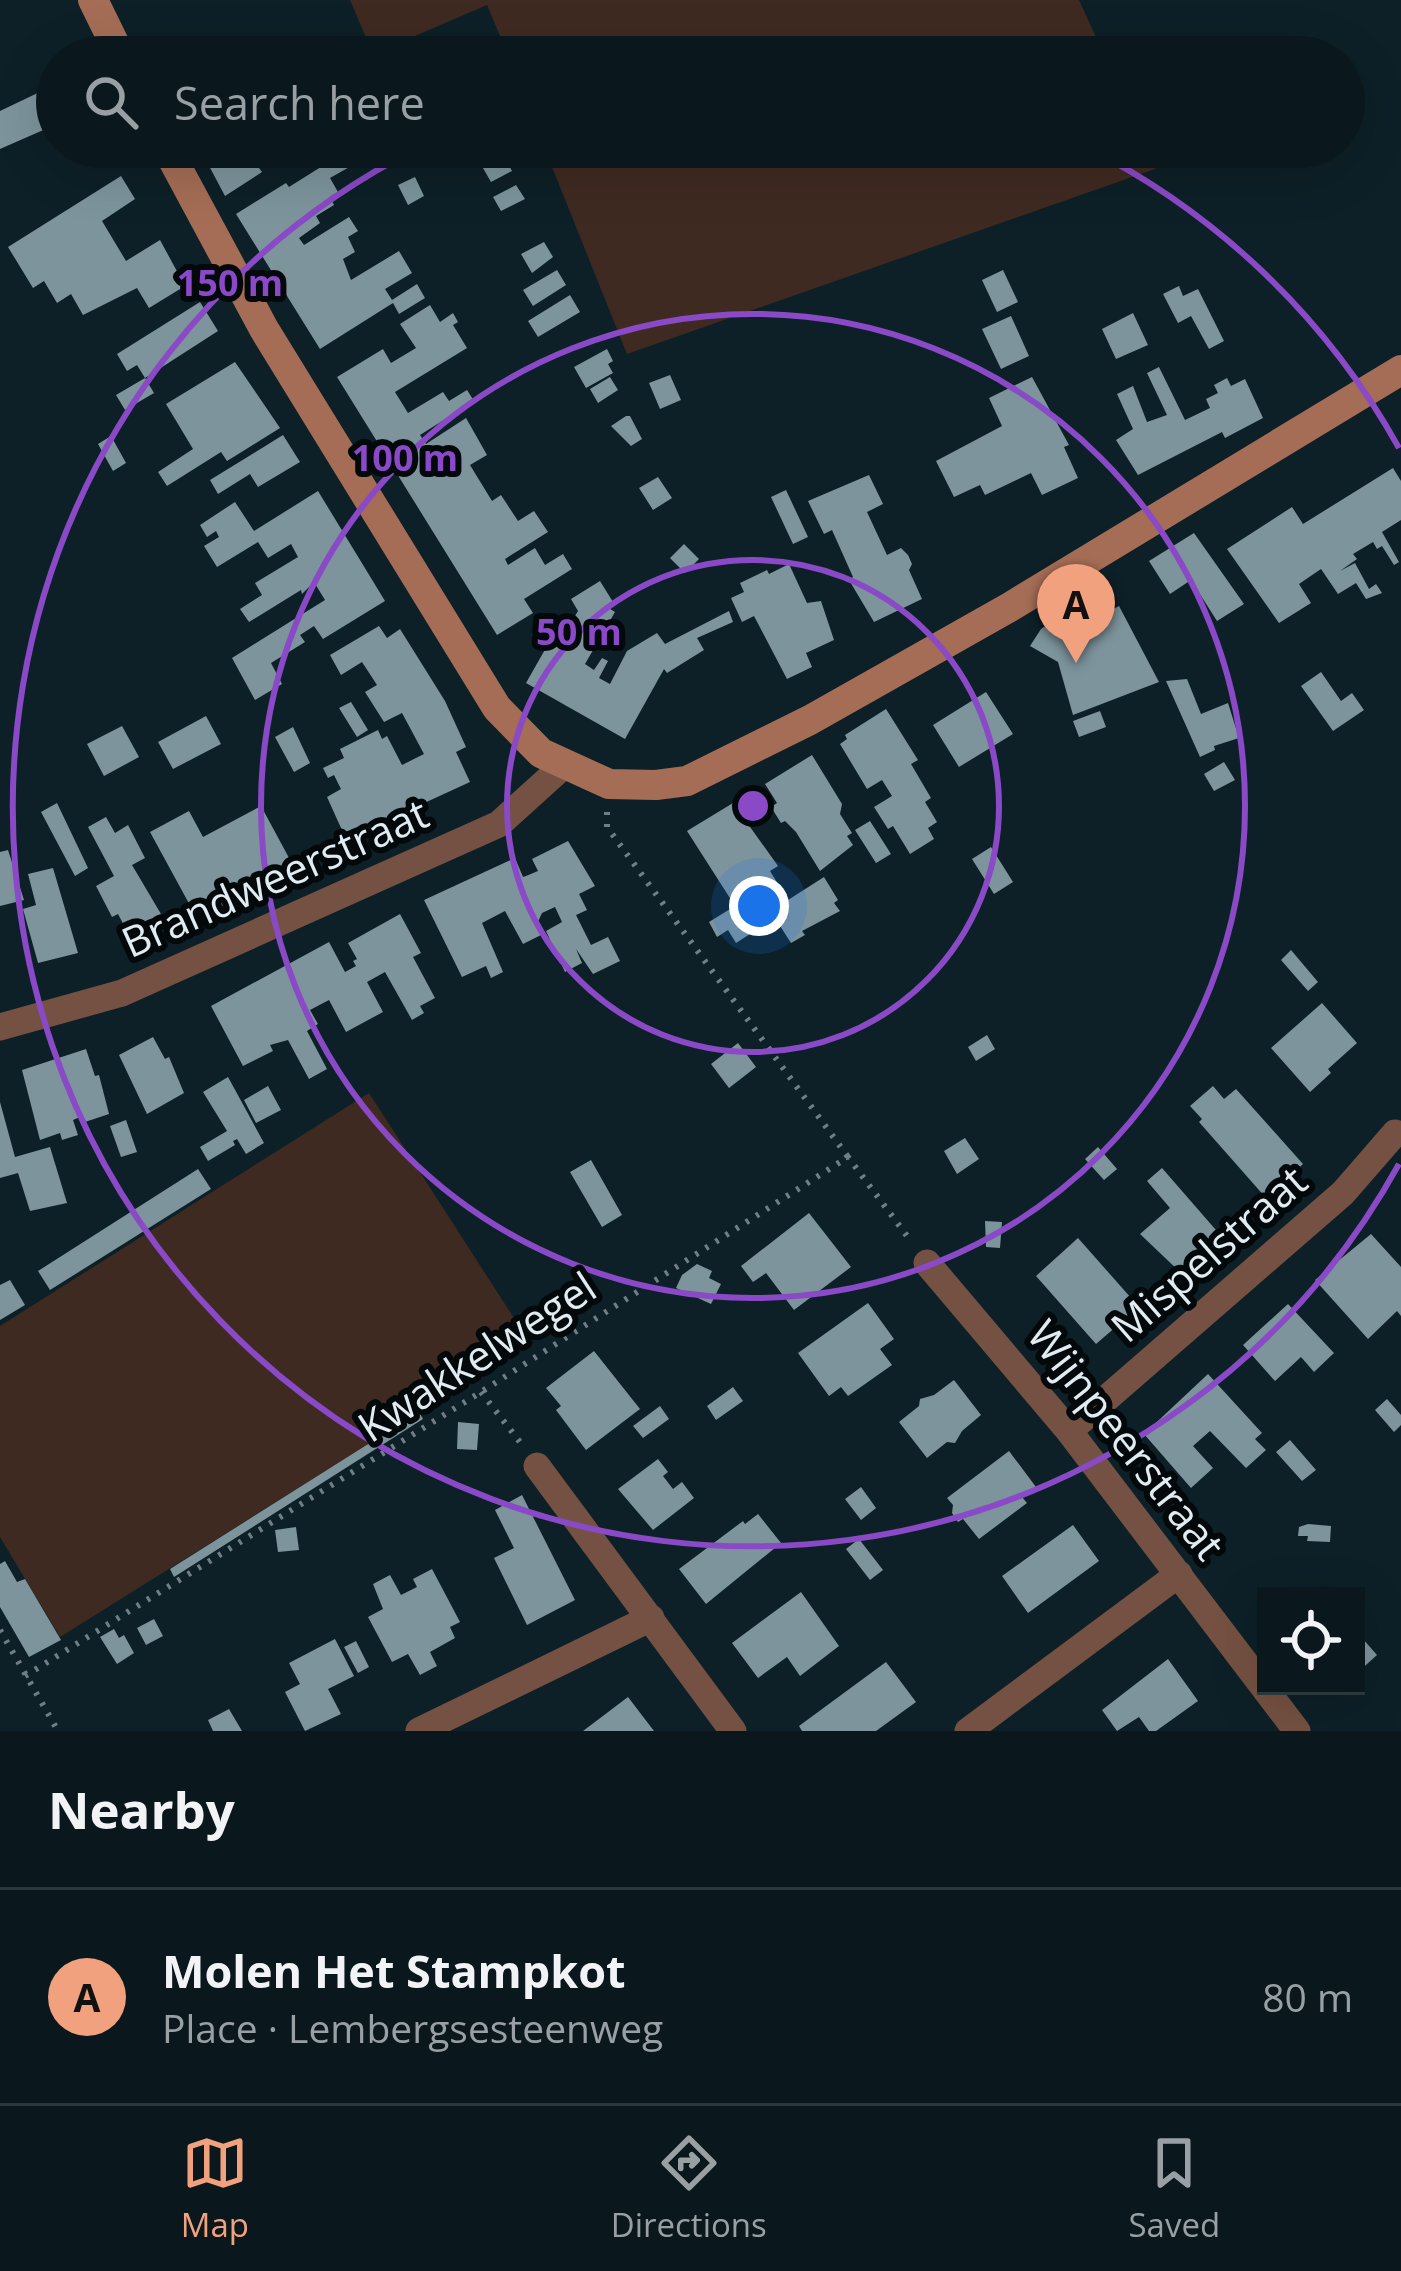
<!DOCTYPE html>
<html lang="en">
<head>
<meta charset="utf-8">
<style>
	body { margin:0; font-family:"Open Sans",sans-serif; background:#18252a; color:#f1f3f6 }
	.controls { position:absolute; right:36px; bottom:36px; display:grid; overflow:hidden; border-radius:0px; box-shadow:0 12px 48px #0002 }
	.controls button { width:108px; height:108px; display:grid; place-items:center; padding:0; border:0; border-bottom:3px solid #2a373b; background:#0a181d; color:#f1f3f6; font:60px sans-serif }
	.you { position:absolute; left:759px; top:906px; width:42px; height:42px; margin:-30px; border:9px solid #fff; border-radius:50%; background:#1a73e8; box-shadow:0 0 0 18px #1a73e833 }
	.badge { display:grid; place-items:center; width:78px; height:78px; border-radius:50%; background:#f2a17e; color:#111; font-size:39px; font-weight:700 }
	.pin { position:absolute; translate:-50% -99px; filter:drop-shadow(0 3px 6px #0008) }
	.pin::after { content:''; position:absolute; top:63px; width:42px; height:36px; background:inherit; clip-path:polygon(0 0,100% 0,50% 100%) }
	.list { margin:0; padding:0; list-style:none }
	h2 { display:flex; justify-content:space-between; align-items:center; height:156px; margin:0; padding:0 48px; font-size:51px }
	h2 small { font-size:39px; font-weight:400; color:#99a0a4 }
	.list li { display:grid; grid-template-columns:78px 1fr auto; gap:36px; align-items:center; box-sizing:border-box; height:216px; padding:0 48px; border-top:3px solid #2a373b }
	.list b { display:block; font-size:45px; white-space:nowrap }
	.list p { margin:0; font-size:39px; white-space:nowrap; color:#99a0a4 }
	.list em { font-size:39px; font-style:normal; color:#99a0a4 }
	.icon { flex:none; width:66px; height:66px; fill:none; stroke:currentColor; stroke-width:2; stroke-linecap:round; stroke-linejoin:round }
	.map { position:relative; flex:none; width:1401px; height:1731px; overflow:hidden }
	.search { position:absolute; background:#0a181d; box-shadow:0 12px 48px #0002; left:36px; right:36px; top:36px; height:132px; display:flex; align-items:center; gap:30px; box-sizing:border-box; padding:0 42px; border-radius:66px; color:#99a0a4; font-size:45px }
	.sheet { height:372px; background:#0a181d }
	nav { display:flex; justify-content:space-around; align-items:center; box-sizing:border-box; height:168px; border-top:3px solid #2a373b; background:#0a181d; font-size:33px; color:#99a0a4 }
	nav a { display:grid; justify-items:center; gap:6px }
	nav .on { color:#f2a17e }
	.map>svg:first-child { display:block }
	.green { fill:#3f2a21 }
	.building { fill:#7d949c }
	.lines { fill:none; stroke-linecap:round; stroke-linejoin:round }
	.path { stroke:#707f85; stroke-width:6; stroke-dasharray:3 9; stroke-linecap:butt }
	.street { stroke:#745142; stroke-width:27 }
	.secondary { stroke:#a56d55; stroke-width:30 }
	.ring { fill:none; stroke:#8a49c6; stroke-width:6 }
	.labels { text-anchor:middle; stroke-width:12; stroke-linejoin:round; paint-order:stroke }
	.street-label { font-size:42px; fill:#e0ecf1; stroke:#03090b }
	.centre { fill:#8a49c6; stroke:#03090b; stroke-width:6 }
	.ring-label { font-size:36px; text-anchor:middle; font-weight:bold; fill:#8a49c6; stroke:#03090b; stroke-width:12; stroke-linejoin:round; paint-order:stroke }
</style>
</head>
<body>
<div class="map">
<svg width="1401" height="1731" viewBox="0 0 1401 1731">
	<rect width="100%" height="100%" fill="#0d2027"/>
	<path class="green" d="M350,0H1079L1105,57H509L487,5L373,54Z
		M544,147H1145L1155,169L627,354Z
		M369,1093L530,1343L60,1637L0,1537V1326Z"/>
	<path class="building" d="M46,89L57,113V124L0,149V111Z
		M199,147H283L256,164L262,172L225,196Z
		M326,147H353L360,161L330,178L338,192L330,197L334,205L316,216L320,223L299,238L304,245L349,217L358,231L348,237L355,252L343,259L351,280L399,251L412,273L385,289L392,300L417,284L425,298L399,314L393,303L320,349L236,214L286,183L289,187L324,165L316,152Z
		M504,156L512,171L491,182L483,168Z
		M121,176L135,199L102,221L126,261L160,240L185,286L149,308L137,288L83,315L71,294L57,303L44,281L33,288L8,247Z
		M415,177L424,196L408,205L398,185Z
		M516,185L525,199L501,211L493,197Z
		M544,242L553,257L532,273L521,254Z
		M557,270L566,285L533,306L523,290Z
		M1003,270L1018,302L997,312L982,280Z
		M1179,286L1183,296L1198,289L1224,341L1209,349L1191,316L1178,323L1163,294Z
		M570,295L580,312L538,337L528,321Z
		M200,302L218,331L145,378L137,365L127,371L117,354Z
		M430,305L440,322L453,313L458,322L453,325L467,348L395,392L408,413L443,392L449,401L467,390L474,401L420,435L426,444L466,418L487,455L470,465L492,501L501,495L518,521L534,511L548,532L505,559L508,565L535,548L545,565L563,554L572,569L524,599L533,613L497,635L337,377L383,349L391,363L416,348L400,324Z
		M1133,313L1148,345L1116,359L1102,329Z
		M1011,316L1029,356L1001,369L982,329Z
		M607,349L613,361L608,364L613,373L586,388L574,367Z
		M235,362L280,428L227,461L221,452L167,486L158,472L193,449L166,404Z
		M1159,367L1185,420L1210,408L1206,399L1218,393L1214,385L1227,378L1231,386L1245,379L1263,418L1225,438L1222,432L1138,475L1116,440L1133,429L1117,394L1133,386L1147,422L1167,415L1147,373Z
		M670,375L681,400L660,409L649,383Z
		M610,377L618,390L598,403L590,389Z
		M1032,377L1069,445L1064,447L1078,478L1042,495L1031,473L985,495L980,485L954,497L936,461L1002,426L989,398Z
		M145,378L154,393L125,410L116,395Z
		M626,416H630L642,439L631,446L611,426Z
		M283,435L300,462L258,487L250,474L218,494L210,480Z
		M111,436L126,463L113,471L98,444Z
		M1393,468L1401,481V520L1382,532L1399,562L1394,565L1382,546L1377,549L1373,542L1353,554L1357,559L1340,571L1355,563L1369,589L1376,584L1382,593L1366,599L1356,583L1338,594L1321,569L1299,584L1311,603L1279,623L1227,549L1292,507L1303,524Z
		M869,475L883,504L867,512L887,555L901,548L908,555L912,564L909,570L922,599L874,622L849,580L853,577L832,530L824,534L808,501Z
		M658,477L672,498L653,510L639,488Z
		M786,490L808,537L793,544L771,497Z
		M318,491L385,601L323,639L314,626L300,635L305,642L271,663L282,684L255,700L232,658L325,600L314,582L302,594L301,590L249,622L240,609L262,595L255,583L298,557L291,544L268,558L258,542L217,567L204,546L219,537L216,531L207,537L200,525L235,502L254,531Z
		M1194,533L1244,604L1217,621L1191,580L1170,594L1149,561Z
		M684,544L699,559L685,573L670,558Z
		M789,564L807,603L821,601L834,640L806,653L812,667L787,679L754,616L742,622L731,598L744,592L740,583L767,570L769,574Z
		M600,581L613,602L607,607L615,612L585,664L594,670L602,658L608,661L599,678L610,684L627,651L657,633L665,644L729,611L733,622L697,638L704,650L667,673L664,669L625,739L526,683L547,646L551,648L563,627L567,629L578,611L571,599Z
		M1119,606L1159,682L1073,715L1058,662L1030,646L1041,629L1067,611L1080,631L1079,627Z
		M379,626L387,638L400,629L445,701L466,747L456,752L470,782L346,839L327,797L341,789L334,775L328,778L323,768L344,758L340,749L378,730L382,739L387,736L402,765L424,754L402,713L384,722L365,692L377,685L362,662L341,675L330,655Z
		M1321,672L1341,701L1352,693L1364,710L1333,731L1301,686Z
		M1187,679L1201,714L1228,703L1239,738L1214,746L1215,750L1200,757L1166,681Z
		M986,692L1013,734L959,767L933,725Z
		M351,702L368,730L357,737L339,708Z
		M886,709L918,760L911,764L931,798L925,802L937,822L928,828L934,839L910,854L893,826L888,829L874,807L892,796L882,780L867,789L840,744L847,739L845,735Z
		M1100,711L1106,727L1079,737L1073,721Z
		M206,716L221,744L173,769L158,742Z
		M122,726L139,757L104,776L87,744Z
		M293,727L310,763L294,772L275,737Z
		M812,755L842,804L840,814L852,833L847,836L853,845L820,871L796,832L785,821L781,823L771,807L777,803L765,784Z
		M1224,762L1235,780L1214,791L1204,774Z
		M57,803L88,868L75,876L41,812Z
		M733,803L778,866L770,871L788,900L824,877L838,900L834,903L840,911L802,931L805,935L791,943L775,918L736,943L728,930L717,937L709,922L735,906L687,831Z
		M261,806L295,869L264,881L198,920L150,832L189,811L203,837Z
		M106,817L115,833L128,825L145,858L132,865L161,914L128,933L118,914L112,917L96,886L114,876L88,827Z
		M870,821L891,854L876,863L855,830Z
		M568,841L595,886L579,894L587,910L576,915L591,945L608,937L620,961L593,974L576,949L582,963L565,972L546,931L562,922L555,907L542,913L536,926L541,935L523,944L505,911L482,923L503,972L491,978L486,966L462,977L424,900L515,858L523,877L526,876L538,871L532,859Z
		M991,847L1013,882L994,894L972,859Z
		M8,850L24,900L0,906V852Z
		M53,868L78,953L38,963L23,909L36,905L28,874Z
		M400,914L421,953L413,957L435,998L420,1006L424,1013L412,1020L385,972L367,982L383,1012L346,1032L329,1000L310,1010L318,1024L307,1031L327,1069L309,1079L288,1040L270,1045L273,1051L243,1066L211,1006L329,942L345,972L356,966L353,961L357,959L348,943Z
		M1291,950L1318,982L1308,991L1281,960Z
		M1322,1003L1357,1043L1328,1069L1331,1073L1310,1092L1271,1048Z
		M987,1035L995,1049L976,1061L968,1047Z
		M153,1037L165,1059L169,1057L184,1093L147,1114L119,1055Z
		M738,1043L756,1067L729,1088L711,1064Z
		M86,1049L95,1076L99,1075L109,1114L85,1122L80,1117L73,1120L78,1135L62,1140L60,1133L40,1140L22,1070Z
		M228,1077L264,1143L246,1154L237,1139L233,1141L235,1145L208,1161L200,1147L227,1131L203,1092Z
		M268,1086L281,1110L256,1123L244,1100Z
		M1213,1086L1224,1099L1236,1089L1303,1164L1266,1198L1199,1122L1202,1119L1190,1106Z
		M0,1102L15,1157L50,1147L67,1203L30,1211L18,1173L0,1178Z
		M126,1120L137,1152L121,1157L110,1126Z
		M965,1138L979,1159L957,1174L944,1151Z
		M1098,1147L1117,1169L1104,1180L1085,1159Z
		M591,1160L622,1215L602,1227L570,1172Z
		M1162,1168L1222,1237L1181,1273L1140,1234L1170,1208L1147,1181Z
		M198,1169L211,1189L50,1290L38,1271Z
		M809,1213L851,1267L794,1310L766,1273L753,1282L741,1266Z
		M985,1221L1002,1222L1000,1248L986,1247Z
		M1371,1234L1401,1267V1316L1397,1311L1368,1339L1315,1280Z
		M1078,1238L1139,1307L1096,1344L1036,1276Z
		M697,1264L712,1271L709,1278L721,1284L711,1304L676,1288L682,1275Z
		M10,1280L25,1305L0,1320V1285Z
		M868,1303L894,1339L880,1349L892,1365L848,1396L841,1387L829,1396L798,1353Z
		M1288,1304L1334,1353L1314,1372L1301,1357L1275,1381L1243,1345Z
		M594,1351L640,1409L586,1450L556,1410L561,1406L546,1388Z
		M1208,1374L1262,1433L1255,1439L1266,1450L1246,1468L1210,1431L1193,1446L1213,1468L1191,1488L1144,1434Z
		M954,1380L981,1415L962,1431L955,1443L947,1442L927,1458L899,1422L919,1406L920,1399L934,1395Z
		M733,1387L743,1401L716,1420L707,1406Z
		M1387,1399L1401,1415V1425L1394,1432L1375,1410Z
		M660,1406L669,1419L643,1438L633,1426Z
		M419,1412L423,1419L174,1577L170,1569Z
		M458,1422L479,1424L477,1450L457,1449Z
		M1290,1440L1316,1470L1302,1481L1276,1452Z
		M1009,1451L1036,1487L1022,1497L1027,1503L979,1539L963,1519L958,1522L952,1513L953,1505L947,1498Z
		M658,1459L668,1472L663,1476L673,1489L682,1482L694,1498L653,1530L618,1489Z
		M861,1487L876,1508L861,1520L845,1499Z
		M522,1495L575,1600L527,1625L494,1558L514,1548L495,1510Z
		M758,1514L781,1543L706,1604L679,1569L743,1521L745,1524Z
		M1308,1524L1331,1526L1330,1542L1307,1541L1308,1536H1298L1299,1527Z
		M1073,1525L1099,1561L1028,1613L1002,1576Z
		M296,1527L299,1550L278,1552L275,1530Z
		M859,1539L883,1570L870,1580L846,1549Z
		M5,1561L17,1582L25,1579L61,1640L29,1657L0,1607V1564Z
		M432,1569L460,1622L450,1627L455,1638L430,1652L437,1666L420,1675L408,1654L392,1662L368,1617L383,1609L373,1584L390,1575L401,1595L417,1587L413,1579Z
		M801,1592L839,1646L800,1676L787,1657L758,1678L732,1643Z
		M154,1619L163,1636L146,1645L137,1628Z
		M114,1629L119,1638L124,1635L134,1653L117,1664L100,1637Z
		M1356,1631L1377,1655L1356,1674Z
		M335,1639L354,1676L328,1689L341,1714L305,1731L285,1692L300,1684L289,1663Z
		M356,1641L369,1667L358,1673L344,1647Z
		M1168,1659L1198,1701L1156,1731H1149L1139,1717L1117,1731L1102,1710Z
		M886,1662L916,1702L876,1731H802L799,1726Z
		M628,1697L654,1731H583Z
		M229,1709L242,1731H213L208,1720Z"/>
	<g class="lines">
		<path class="path" d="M607,812V827L848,1157
			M481,1392L523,1446
			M0,1630L58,1731
			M25,1676L481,1392L848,1157L910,1240"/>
		<path class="street" d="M0,1027L122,993L499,824L563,766
			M927,1263L1069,1431L1297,1731
			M1069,1431L1343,1193L1395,1133
			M537,1466L733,1731
			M419,1731L651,1618
			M968,1731L1179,1574"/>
		<path class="secondary" d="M93,0L121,57
			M166,147L264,329L497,708L541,753L609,784L656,785L687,781L810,720L1010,607L1401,370"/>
	</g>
	<g class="ring">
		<circle cx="753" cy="806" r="246"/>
		<circle cx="753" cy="806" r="492"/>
		<path d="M1399 1164A739 739 0 1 1 418 148M1088 148A739 739 0 0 1 1399 448"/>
	</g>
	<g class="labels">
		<g class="street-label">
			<text transform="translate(275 878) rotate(-24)" y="15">Brandweerstraat</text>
			<text transform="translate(1209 1254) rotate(-41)" y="15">Mispelstraat</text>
			<text transform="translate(477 1357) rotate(-33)" y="15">Kwakkelwegel</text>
			<text transform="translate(1126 1440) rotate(52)" y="15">Wijnpeerstraat</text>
		</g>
	</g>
	<circle cx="753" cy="806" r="18" class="centre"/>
	<g class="ring-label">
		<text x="230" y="296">150 m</text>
		<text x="405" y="471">100 m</text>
		<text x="579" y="645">50 m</text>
	</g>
</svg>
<div class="controls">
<button><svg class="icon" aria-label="locate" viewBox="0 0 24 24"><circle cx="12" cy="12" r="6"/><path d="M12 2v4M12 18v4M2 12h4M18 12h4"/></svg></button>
</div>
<div class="you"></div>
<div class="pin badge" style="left:1076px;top:663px">A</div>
<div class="search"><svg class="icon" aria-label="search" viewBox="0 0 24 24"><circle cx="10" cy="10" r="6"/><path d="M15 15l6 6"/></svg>Search here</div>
</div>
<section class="sheet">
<h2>Nearby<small></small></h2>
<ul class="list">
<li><span class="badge">A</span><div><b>Molen Het Stampkot</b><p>Place · Lembergsesteenweg</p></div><em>80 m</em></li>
</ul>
</section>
<nav>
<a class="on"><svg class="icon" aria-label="map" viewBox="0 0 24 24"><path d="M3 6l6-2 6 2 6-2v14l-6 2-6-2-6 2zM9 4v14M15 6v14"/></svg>Map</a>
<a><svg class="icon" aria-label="directions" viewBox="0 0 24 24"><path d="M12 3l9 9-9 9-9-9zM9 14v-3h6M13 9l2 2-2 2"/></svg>Directions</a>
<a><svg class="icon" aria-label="saved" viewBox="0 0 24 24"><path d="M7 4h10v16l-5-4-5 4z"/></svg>Saved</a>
</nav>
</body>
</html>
